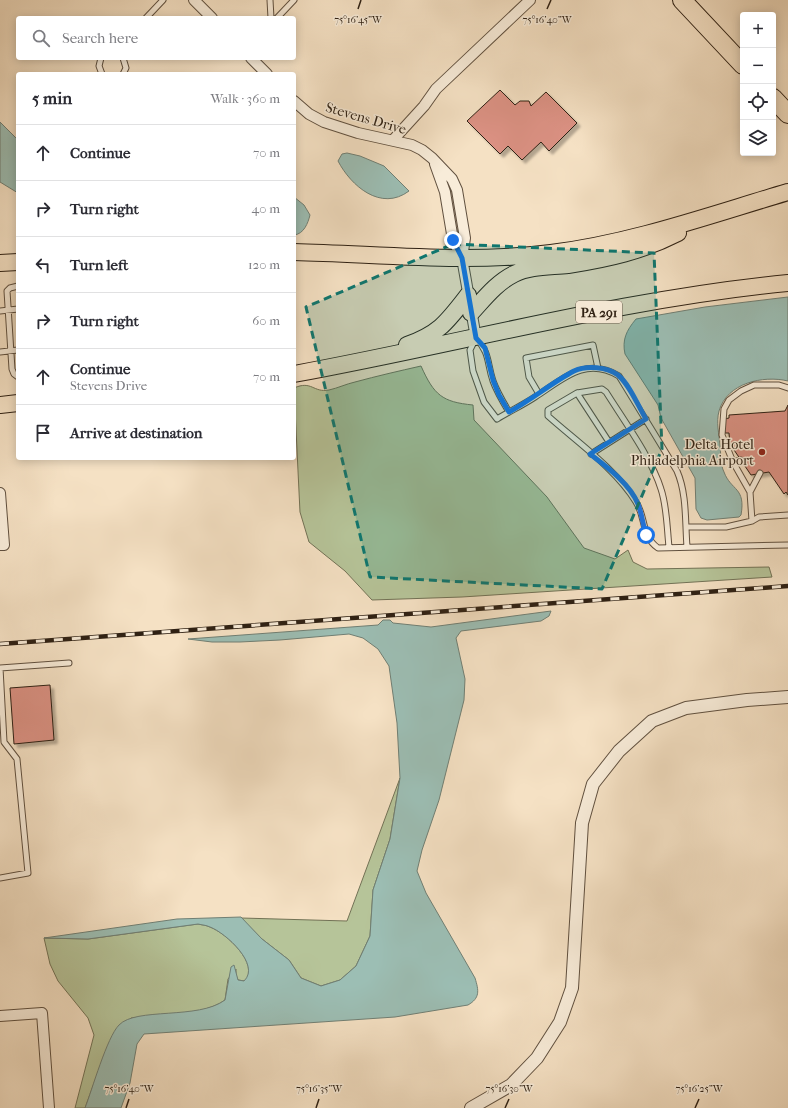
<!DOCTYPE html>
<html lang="en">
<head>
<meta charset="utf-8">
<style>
	body { margin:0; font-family:"IM FELL French Canon",serif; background:#f7f7f7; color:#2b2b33 }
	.controls { position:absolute; right:12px; top:12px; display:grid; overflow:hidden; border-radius:4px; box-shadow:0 2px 10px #0003 }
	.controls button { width:36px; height:36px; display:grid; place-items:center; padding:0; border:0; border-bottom:1px solid #e1e1e2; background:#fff; color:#2b2b33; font:20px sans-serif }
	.stop { position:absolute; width:12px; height:12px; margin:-9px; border:3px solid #1a73e8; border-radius:50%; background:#fff }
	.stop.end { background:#1a73e8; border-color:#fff; box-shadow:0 1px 4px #0008 }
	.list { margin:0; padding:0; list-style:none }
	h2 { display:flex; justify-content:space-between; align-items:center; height:52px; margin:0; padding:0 16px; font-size:17px }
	h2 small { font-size:13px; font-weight:400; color:#7c7c81 }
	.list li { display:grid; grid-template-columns:26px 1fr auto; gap:12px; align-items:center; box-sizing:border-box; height:56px; padding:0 16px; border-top:1px solid #e1e1e2 }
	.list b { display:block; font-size:15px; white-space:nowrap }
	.list p { margin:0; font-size:13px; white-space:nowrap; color:#7c7c81 }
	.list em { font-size:13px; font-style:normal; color:#7c7c81 }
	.icon { flex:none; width:22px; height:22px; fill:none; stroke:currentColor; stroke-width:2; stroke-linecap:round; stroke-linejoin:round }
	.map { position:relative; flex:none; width:788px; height:1108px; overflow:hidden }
	.search { position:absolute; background:#fff; box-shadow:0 2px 10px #0003; left:16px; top:16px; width:280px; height:44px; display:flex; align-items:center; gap:10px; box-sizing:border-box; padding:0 14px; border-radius:4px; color:#7c7c81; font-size:15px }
	.panel { position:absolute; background:#fff; box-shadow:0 2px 10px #0003; left:16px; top:72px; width:280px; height:388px; border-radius:4px }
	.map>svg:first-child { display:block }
	.green { fill:#b6c499; stroke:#727256 }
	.water { fill:#9cbeb4; stroke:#707f74 }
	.building { fill:#db9183; stroke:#2e2013; filter:url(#shadow) }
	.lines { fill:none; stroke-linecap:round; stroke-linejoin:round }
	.service-casing { stroke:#60503f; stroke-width:7 }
	.minor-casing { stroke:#60503f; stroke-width:12 }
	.tertiary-casing { stroke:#60503f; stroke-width:14 }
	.primary-casing { stroke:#2e2013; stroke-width:18 }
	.motorway-casing { stroke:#2e2013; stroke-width:20 }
	.service { stroke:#f8ecd9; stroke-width:5 }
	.minor { stroke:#f8ecd9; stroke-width:10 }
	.tertiary { stroke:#f8ecd9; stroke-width:12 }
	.primary { stroke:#f5e1c4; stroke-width:16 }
	.motorway { stroke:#f5e1c4; stroke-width:18 }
	.rail-casing { stroke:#2e2013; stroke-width:4.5 }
	.rail { stroke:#f8ecd9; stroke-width:3; stroke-dasharray:9; stroke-linecap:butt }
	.route { stroke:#1a73e8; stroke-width:5 }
	.marked { fill:#0f766e; fill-opacity:0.2; stroke:#0f766e; stroke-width:3; stroke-dasharray:8 5; stroke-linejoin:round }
	.ticks { fill:none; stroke:#2e2013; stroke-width:1.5 }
	.poi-dot { fill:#8f2418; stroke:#f8ecd9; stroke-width:1.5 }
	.labels { text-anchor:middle; stroke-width:3; stroke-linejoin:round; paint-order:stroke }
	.shield { fill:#f8ecd9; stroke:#6b5d4e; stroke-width:1 }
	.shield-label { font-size:13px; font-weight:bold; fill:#2e2013 }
	.street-label { font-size:14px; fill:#2e2013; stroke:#f8ecd9 }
	.poi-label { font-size:14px; fill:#2e2013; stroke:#f8ecd9; text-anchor:end }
	.ticks-label { font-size:10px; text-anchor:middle; fill:#2e2013; stroke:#f8ecd9; stroke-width:3; stroke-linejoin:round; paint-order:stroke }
</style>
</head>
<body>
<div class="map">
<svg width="788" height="1108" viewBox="0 0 788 1108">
	<defs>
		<filter id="shadow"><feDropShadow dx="3.5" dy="3.5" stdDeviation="1" flood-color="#0004"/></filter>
	</defs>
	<rect width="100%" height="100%" fill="#f5e1c4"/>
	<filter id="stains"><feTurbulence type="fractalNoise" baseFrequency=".005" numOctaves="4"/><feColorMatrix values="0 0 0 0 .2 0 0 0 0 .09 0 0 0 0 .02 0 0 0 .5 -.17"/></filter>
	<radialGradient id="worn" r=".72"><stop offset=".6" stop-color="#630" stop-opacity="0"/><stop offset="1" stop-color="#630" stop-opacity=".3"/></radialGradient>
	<path class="green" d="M421,366C434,395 442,402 473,405L474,420L547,497L584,548L615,559L628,550L633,562L647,569L769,567L772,577L462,597L372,600L345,571L309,542L300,512L294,388C312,380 313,393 329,390C338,388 346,384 355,382C377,376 399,371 421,366Z
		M400,778L390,839L373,890L370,936L356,966L340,980L321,986L301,978L289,960L262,939L241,918L347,921Z
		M198,924C202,925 206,925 210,927C226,933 260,964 245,981L238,980L236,975V969L228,979L225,1000C203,1016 158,1015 131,1018L104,1056L85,1108H75L94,1035L88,1018L58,981L50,964L44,938L88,939Z"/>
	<path class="water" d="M0,122L18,140V193L0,182Z
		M347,153L360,156L384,166L409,191C381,212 351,186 338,161L342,154Z
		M294,197L304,205L310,215C308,223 304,234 294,235Z
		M788,297V381C763,375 727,383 719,411C716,422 719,434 720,445C721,454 720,464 724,472C731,491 746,487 741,515L739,517L707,520L701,518L696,509L695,478L661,418L658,405L625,354C622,340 626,331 636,319L705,307Z
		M551,611L549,616L541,621L461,631L456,638L465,679L464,700L439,800L422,850L417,871L426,893L475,978C479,991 480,998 468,1005L395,1017L144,1034L137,1044L130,1083L121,1108H85C92,1090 107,1037 119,1025C136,1007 198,1020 225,1000L231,967L234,965L238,980L244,981C261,965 226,933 210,927C206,925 202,925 198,924L88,939L44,938L177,919L241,917L262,939L289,960L301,978L321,986L340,980L356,966L370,936L373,890L390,839L400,778L397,723L389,666L378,649L363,638L349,634L280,640L240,642H212L188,639L378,625L383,620H390L393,623L431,627Z"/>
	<path class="building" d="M500,90L515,105L520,101H529L531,106L546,92L577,123L549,151L541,142L522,160L508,146L500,154L467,121Z
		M788,405V495L786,492L784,494L769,472L751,475L730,444L729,433H725L724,419L729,418V415L785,411Z
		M50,685L54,740L14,744L10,688Z"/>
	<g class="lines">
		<g class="service-casing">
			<path id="service" d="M270,0L271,18
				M146,18L163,0
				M277,18L294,0
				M101,58L99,66L102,74
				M123,74L126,68L123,58
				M18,286L10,288L7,291L12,369L14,374L18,377
				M0,311L18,309
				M0,352L18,350
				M577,393L609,442
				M539,394L529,377L526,358L593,345L598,368
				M509,412C503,402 497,392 493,381C487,363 490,353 476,338L470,350L473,371L484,402L497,419C510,411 523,405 535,397C563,379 585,356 619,376L677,471C687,494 685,521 687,547
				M591,454L646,419
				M733,462L741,460
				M750,492L760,473
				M752,521L750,492L733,462L722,435L724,409L729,400L741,391L754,385H779L788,388
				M686,527H726L752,521L759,517L788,515
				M669,547C667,528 667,507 661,489C652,459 623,419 606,392L602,389L577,393L548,410V416C577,442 616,469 636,502C646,517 641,536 658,548L788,545
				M0,878L28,873L17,759L4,742L0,668L69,663"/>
		</g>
		<g class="minor-casing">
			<path id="minor" d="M194,0L212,18
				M251,58L267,74
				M294,101L309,114L324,122L358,133L412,145L422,150L432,158L452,179L457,190L465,238L462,258
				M393,140L424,106L436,89L530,0
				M435,164L445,192L453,240L462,258L476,338
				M0,493L4,545H0
				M0,1016L42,1013L49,1108"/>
		</g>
		<g class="tertiary-casing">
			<path id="tertiary" d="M471,1108L511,1085L537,1058L560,1022L572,988L582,823L593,784L619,751L652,721L686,708L747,700L788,697"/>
		</g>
		<g class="primary-casing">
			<path id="primary" d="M294,252C379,254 466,264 551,253C632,243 710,215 788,192
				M0,263L18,262
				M471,313C484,299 496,283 514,274C530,266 550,267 568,265C607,259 643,251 678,233
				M407,345C440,333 447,322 468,295
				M294,374C459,344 621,299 788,283
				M0,405L18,403"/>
		</g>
		<g class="motorway-casing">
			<path id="motorway" d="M682,0L743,65
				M773,98L788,114"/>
		</g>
		<use href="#service" class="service"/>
		<use href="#minor" class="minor"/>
		<use href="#tertiary" class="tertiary"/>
		<use href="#primary" class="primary"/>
		<use href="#motorway" class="motorway"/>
		<g class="rail-casing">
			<path id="rail" d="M0,644L788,586"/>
		</g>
		<use href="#rail" class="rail"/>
	</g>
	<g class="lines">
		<path class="route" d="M453,240L462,258L476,338L485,348L493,380L499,395L509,412C531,400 553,382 574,371C587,365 607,367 618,375C630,385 638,406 646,419L590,454C607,467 630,484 638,504C642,514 643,525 646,535"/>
	</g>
	<path class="marked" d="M453,244L654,253L662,449L602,589L370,577L306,307Z"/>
	<path class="ticks" d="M358,9L361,0M547,9L551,0M126,1108L129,1099M316,1108L319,1099M505,1108L509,1099M695,1108L699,1099"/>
	<circle class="poi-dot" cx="762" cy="452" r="4"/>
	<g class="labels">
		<rect class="shield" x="576" y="301" width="46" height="22" rx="3"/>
		<g class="shield-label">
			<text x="599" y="317">PA 291</text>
		</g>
		<g class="street-label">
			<text transform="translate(366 118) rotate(16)" y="5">Stevens Drive</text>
		</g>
		<g class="poi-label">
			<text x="754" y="449">Delta Hotel<tspan x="754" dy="16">Philadelphia Airport</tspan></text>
		</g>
	</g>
	<g class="ticks-label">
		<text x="358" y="23">75°16'45"W</text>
		<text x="547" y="23">75°16'40"W</text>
		<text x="129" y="1092">75°16'40"W</text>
		<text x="319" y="1092">75°16'35"W</text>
		<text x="509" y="1092">75°16'30"W</text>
		<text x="699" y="1092">75°16'25"W</text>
	</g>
	<rect width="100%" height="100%" filter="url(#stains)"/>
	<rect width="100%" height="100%" fill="url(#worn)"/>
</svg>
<div class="controls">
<button>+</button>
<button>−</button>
<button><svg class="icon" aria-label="locate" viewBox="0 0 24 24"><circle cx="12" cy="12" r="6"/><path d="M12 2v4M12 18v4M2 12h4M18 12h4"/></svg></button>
<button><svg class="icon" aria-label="layers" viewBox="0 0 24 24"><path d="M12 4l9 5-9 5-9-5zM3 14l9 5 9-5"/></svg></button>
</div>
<div class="stop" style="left:646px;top:535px"></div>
<div class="stop end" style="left:453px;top:240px"></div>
<div class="search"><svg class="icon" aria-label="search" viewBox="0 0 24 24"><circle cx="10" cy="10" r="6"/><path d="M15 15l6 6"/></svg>Search here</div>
<section class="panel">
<h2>5 min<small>Walk · 360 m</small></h2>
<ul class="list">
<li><svg class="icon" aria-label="ahead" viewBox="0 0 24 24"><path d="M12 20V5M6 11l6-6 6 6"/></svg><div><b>Continue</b></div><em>70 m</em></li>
<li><svg class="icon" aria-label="right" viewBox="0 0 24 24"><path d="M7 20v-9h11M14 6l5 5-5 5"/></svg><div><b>Turn right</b></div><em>40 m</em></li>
<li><svg class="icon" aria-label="left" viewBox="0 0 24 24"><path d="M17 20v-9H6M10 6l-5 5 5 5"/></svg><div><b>Turn left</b></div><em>120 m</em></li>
<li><svg class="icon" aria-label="right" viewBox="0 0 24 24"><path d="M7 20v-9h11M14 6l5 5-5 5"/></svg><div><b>Turn right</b></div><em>60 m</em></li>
<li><svg class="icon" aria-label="ahead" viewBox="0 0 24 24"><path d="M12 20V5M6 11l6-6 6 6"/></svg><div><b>Continue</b><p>Stevens Drive</p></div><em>70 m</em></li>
<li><svg class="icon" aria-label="arrive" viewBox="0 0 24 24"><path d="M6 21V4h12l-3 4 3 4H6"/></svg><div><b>Arrive at destination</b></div></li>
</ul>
</section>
</div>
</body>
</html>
